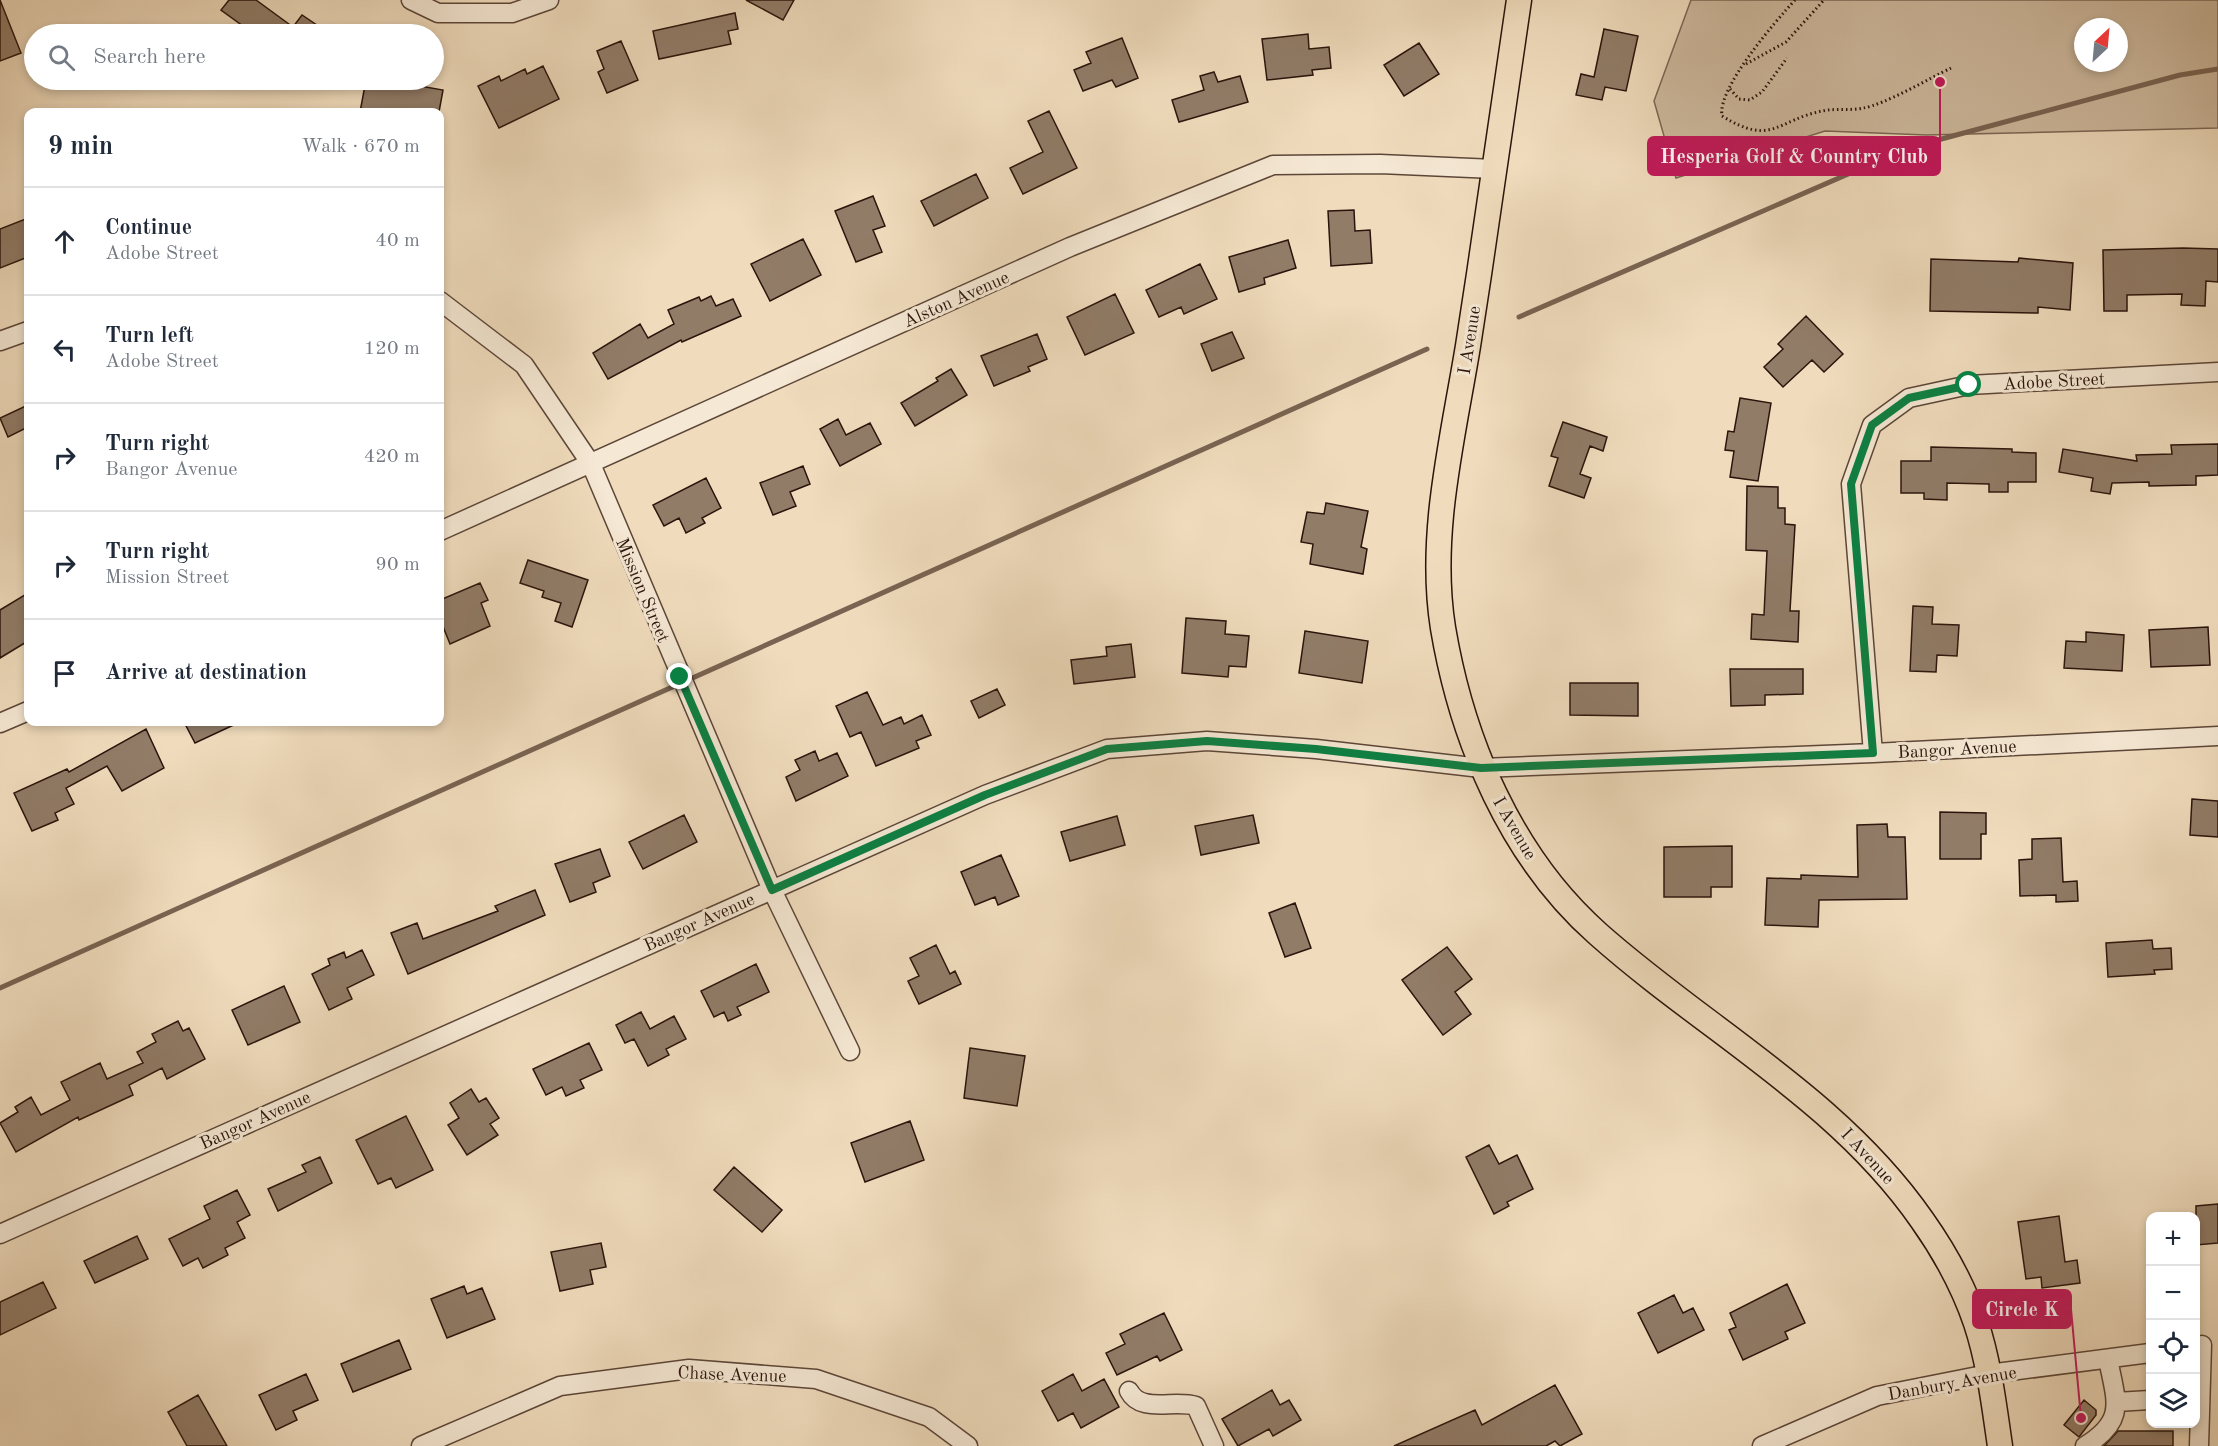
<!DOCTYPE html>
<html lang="en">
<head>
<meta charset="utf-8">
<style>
	body { margin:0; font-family:"Old Standard TT",serif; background:#f2f2f3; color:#1f2937 }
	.controls { position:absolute; right:18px; bottom:18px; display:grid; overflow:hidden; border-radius:12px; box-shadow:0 3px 9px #0003 }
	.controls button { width:54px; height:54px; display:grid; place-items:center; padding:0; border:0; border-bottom:2px solid #e0e1e3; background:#fff; color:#1f2937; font:30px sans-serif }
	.compass { position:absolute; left:2074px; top:18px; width:54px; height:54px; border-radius:50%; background:#fff; box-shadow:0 3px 9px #0003; rotate:26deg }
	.stop { position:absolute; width:18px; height:18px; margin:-14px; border:4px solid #0b8043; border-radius:50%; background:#fff }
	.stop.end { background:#0b8043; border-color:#fff; box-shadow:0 2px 6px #0008 }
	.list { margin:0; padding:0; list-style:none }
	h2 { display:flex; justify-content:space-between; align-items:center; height:78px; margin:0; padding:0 24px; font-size:26px }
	h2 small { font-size:20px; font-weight:400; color:#747a83 }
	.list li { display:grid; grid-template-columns:39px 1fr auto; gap:18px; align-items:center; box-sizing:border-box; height:108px; padding:0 24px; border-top:2px solid #e0e1e3 }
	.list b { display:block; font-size:22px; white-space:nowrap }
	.list p { margin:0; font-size:20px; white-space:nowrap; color:#747a83 }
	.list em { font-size:20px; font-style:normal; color:#747a83 }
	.icon { flex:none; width:33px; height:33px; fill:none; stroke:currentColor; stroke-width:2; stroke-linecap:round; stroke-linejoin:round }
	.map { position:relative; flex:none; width:2218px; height:1446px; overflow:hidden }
	.search { position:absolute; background:#fff; box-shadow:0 3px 9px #0003; left:24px; top:24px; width:420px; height:66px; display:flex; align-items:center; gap:15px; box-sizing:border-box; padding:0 21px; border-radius:33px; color:#747a83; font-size:22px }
	.panel { position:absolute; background:#fff; box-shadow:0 3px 9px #0003; left:24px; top:108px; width:420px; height:618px; border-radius:12px }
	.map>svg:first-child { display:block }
	.green { fill:#ceba9f; stroke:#7c6756; stroke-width:1.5; fill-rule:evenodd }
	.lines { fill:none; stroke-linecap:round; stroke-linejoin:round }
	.stream { stroke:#796352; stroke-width:5 }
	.building { fill:#917c68; stroke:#2a140c; stroke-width:1.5 }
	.minor-casing { stroke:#5c4638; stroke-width:21 }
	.major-casing { stroke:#2a140c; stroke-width:27 }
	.path { stroke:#2a140c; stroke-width:3; stroke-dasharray:1.5 3; stroke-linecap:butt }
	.minor { stroke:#f5e8d4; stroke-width:18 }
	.major { stroke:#f0dcbd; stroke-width:24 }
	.route { stroke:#0b8043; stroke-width:8 }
	.labels { text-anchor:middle; stroke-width:6; stroke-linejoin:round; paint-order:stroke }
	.street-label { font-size:18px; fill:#2a140c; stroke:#f5e8d4 }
	.leader { fill:none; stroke:#c2185b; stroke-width:2 }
	.callout-dot { fill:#c2185b; stroke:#f5e8d4; stroke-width:2 }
	.callout { fill:#c2185b; stroke:#c2185b; stroke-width:2 }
	.callout-label { font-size:20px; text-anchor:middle; font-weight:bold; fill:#fff }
</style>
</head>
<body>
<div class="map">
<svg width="2218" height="1446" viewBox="0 0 2218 1446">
	<rect width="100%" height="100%" fill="#f0dcbd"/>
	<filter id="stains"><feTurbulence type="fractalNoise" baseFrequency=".00333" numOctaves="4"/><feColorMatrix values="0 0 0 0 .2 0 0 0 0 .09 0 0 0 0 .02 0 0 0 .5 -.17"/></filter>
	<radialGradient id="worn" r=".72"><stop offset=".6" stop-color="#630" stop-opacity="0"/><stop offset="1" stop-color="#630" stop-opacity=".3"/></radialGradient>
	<path class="green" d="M1691,0H2218V128L1926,135L1825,131L1676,178L1654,101ZM2083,27H2119V63H2083Z"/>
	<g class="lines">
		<path class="stream" d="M1519,317L1908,148L2180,75L2218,69
			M0,988L1427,349"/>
	</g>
	<path class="building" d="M0,0L21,53L0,61Z
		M229,0H256L293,27L302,15L330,34H254L221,10Z
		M746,0H794L783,20Z
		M735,13L738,29L728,31L731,44L659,59L653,31Z
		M1604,29L1638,36L1626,91L1605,87L1602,100L1576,95L1581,74L1594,77Z
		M1308,34L1309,49L1329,47L1331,68L1312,70L1313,75L1267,80L1262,39Z
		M1122,38L1138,78L1116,87L1112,80L1083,91L1074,70L1091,63L1086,52Z
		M621,41L638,80L607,93L598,72L604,69L597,51Z
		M1419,43L1439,74L1404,96L1384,65Z
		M543,66L559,99L499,128L478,86L499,76L501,81L525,69L527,74Z
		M1214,72L1218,82L1240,76L1248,102L1179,122L1172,100L1204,90L1200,76Z
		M366,80H386L443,90L439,112L410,110V112H360Z
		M1049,111L1077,168L1023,194L1010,168L1043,152L1028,121Z
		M976,174L988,198L934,226L921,201Z
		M873,196L885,226L873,230L882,252L856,262L835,211Z
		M1354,210L1355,231L1370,230L1372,263L1331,266L1328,211Z
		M28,218V257L0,268V229Z
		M803,239L821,275L770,301L751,264Z
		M1288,240L1296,268L1264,278L1265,284L1239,292L1229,257Z
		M2183,248L2218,249V282L2206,281L2205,306L2181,305L2182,294L2127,295V311H2104L2103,250Z
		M2019,258L2073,263L2070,310L2038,307V313L1930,311L1931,259L2018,262Z
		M1200,264L1217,299L1184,314L1181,307L1159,317L1146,290Z
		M1115,294L1134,333L1085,355L1067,317Z
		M711,296L716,306L733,299L741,316L682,342L681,340L608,379L593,353L640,324L648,338L674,324L668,310L699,297L701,301Z
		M1806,316L1843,354L1824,372L1812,360L1783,387L1764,367L1783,349L1778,344Z
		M1232,332L1244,358L1212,371L1201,344Z
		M1037,334L1047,359L1028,367L1030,371L994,386L981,356Z
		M951,369L967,395L915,426L901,403L938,381L936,378Z
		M1740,398L1771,403L1758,481L1730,477L1734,451L1725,450L1728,431L1734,432Z
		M28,405V427L8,437L0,418Z
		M838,419L846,435L870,423L881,444L840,466L820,429Z
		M1563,422L1607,437L1603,451L1590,446L1580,474L1591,478L1584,498L1549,486L1558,458L1551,456Z
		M2218,444V475L2196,476V485L2149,486V482L2112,483L2110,494L2091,491L2093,478L2059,472L2063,449L2137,461L2136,455L2172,454L2171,445Z
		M1931,447L2012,449V452L2036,453V482H2008V492H1989V484L1947,483V500L1924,499V493H1901V461H1931Z
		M803,466L810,484L790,492L796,506L773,515L760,483Z
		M706,478L721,508L702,518L705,523L686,533L679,518L664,526L653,505Z
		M1747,486L1778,487V508H1785V524L1795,525L1790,611H1799L1798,642L1751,639L1752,614L1764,615L1767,551L1746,550Z
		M1326,503L1368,511L1361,547L1367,549L1363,574L1310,564L1313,544L1301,542L1307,512L1324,514Z
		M528,560L588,580L572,627L555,621L561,603L542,597L544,591L520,583Z
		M480,583L488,600L481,603L490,626L450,644L440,619V600Z
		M28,593V641L0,658V610Z
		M1913,606L1933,607L1932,624L1959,625L1957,656L1937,655L1936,672L1910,671Z
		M1186,618L1226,621L1225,634L1249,636L1246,667L1229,666L1228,677L1182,673Z
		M2208,627L2210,665L2151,667L2149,630Z
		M1305,631L1368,641L1362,683L1299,673Z
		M2086,632L2124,635L2122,671L2064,668L2066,641L2086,642Z
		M1131,644L1135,677L1074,684L1071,660L1107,656L1106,647Z
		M1730,669H1803V694L1765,695V705L1731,706Z
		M1570,683H1638V716L1570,715Z
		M997,689L1005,705L979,718L971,701Z
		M867,692L883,725L901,717L904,724L922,715L931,735L916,741L919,748L876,766L861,732L850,737L836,706Z
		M184,722H240L195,743Z
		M146,729L164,768L122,791L107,766L66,788L74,804L55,813L58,820L32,831L14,793L67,769L69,772Z
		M815,751L819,761L837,753L848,776L796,801L786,777L800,770L795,760Z
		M2192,799L2218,801V837L2190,835Z
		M1940,812L1986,813V834H1981V859H1940Z
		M684,815L697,842L643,869L629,842Z
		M1253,815L1259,843L1201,855L1195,826Z
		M1117,816L1125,845L1070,861L1061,832Z
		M1887,824L1888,837H1905L1907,899L1819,900L1818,927L1765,925L1767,878L1801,879V875L1858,877L1857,825Z
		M2061,838L2063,882L2077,881L2078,901L2056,902V895L2020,896L2019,860L2032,859V839Z
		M1732,846V887H1711V897H1664V847Z
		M600,849L610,876L593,883L596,892L570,902L555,864Z
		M1001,855L1019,896L998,905L995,897L975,905L961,872Z
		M535,890L545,915L408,974L391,933L417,923L423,939L498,911L495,906Z
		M1295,903L1311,948L1285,957L1269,913Z
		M2152,940L2153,949L2171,948L2172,969L2154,970L2155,974L2108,977L2106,943Z
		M936,945L950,974L955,971L961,984L919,1004L908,981L919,976L910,958Z
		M1447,947L1472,979L1455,992L1471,1014L1443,1035L1402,980Z
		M362,950L374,975L347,988L352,999L329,1010L312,974L330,965L328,959L344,952L346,958Z
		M756,964L769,992L737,1007L741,1015L728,1021L724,1012L714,1017L701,991Z
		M284,986L300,1022L248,1045L232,1010Z
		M641,1012L650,1029L674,1016L686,1039L666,1049L669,1055L648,1066L634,1039L625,1043L616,1025Z
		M178,1021L183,1031L189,1028L205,1059L167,1079L162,1068L129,1085L133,1095L79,1120L78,1117L16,1152L0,1123L18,1112L15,1107L31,1097L41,1115L70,1100L61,1082L100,1063L107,1079L143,1063L137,1052L156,1042L152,1034Z
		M589,1043L602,1070L580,1080L584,1088L566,1096L562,1087L546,1095L533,1069Z
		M970,1048L1025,1056L1017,1106L964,1098Z
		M471,1089L479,1102L486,1098L499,1118L490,1124L498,1135L467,1155L448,1125L459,1118L450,1103Z
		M406,1116L433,1170L396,1188L391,1178L378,1184L356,1140Z
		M910,1121L924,1160L865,1182L851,1143Z
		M1489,1145L1499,1164L1517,1155L1533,1189L1507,1202L1509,1206L1494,1214L1466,1157Z
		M320,1157L332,1183L278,1211L268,1189L306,1172L302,1165Z
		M734,1167L782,1210L762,1232L714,1190Z
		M237,1190L250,1215L237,1222L245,1238L225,1248L228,1255L203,1268L198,1258L183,1266L169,1239L210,1219L204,1206Z
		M2218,1204V1243L2196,1245V1206Z
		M2059,1216L2065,1262L2077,1260L2080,1283L2042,1288L2041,1277L2026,1279L2018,1222Z
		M137,1236L148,1259L95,1283L84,1261Z
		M601,1243L606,1267L590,1270L593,1284L560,1291L551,1252Z
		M43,1282L56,1308L0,1335V1302Z
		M1787,1284L1805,1323L1785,1332L1788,1339L1743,1360L1729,1330L1736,1327L1730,1313Z
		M464,1286L467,1294L482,1288L495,1319L447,1338L431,1299Z
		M1674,1295L1683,1313L1693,1308L1704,1330L1658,1353L1638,1313Z
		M1164,1313L1182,1350L1160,1361L1157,1356L1117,1375L1106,1353L1125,1344L1120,1334Z
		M399,1340L411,1369L353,1392L341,1364Z
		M306,1374L318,1400L293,1411L297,1420L276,1430L259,1395Z
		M1073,1374L1082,1391L1104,1379L1119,1407L1081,1428L1073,1413L1058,1421L1042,1391Z
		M1555,1385L1582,1434L1560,1446L1555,1441L1546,1446H1394L1475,1410L1482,1425Z
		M1272,1390L1280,1405L1289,1400L1301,1420L1273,1436L1269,1429L1238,1446L1222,1419Z
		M198,1395L227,1446H187L168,1412Z
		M2084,1400L2096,1410V1415L2079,1437L2064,1425Z
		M2118,1431H2173V1446H2104Z"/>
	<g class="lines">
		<g class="minor-casing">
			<path id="minor" d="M411,0L438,13H512L549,0
				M440,301L524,365L591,464L772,890L850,1051
				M0,341L28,331
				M440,531L1070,247L1273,165L1380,164L1494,169
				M0,723L28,711
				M1873,753L1851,484L1872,425L1909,398L1969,385L2218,372
				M0,1234L985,795L1107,749L1207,741L1316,749L1481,768L1873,753L2218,736
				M1129,1391C1141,1414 1174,1399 1196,1406L1214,1446
				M2116,1402L2150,1400
				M421,1446L560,1386L689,1369L816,1379L929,1417L968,1446
				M1762,1446L1877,1396L1988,1374L2150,1353
				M2085,1446C2127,1420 2116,1401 2108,1359
				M2199,1446L2202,1345"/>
		</g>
		<g class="major-casing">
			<path id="major" d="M1519,0C1502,116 1486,231 1468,346C1453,438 1428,535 1443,628C1462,741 1511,857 1598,934C1706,1030 1838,1099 1922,1220C1944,1251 1964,1288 1976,1323C1989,1362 1994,1405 2000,1446"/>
		</g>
		<path class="path" d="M1795,0C1776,21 1717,88 1722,116C1772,147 1777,120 1822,111C1835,108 1850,111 1863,108C1884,105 1930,78 1951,68
			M1746,64L1786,42L1824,0
			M1730,89L1739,99L1750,100L1762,92L1787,58"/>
		<use href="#minor" class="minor"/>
		<use href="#major" class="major"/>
	</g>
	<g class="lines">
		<path class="route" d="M680,677L772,890L985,795L1107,749L1207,741L1316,749L1481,768L1873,753L1851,484L1872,425L1909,398L1969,385"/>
	</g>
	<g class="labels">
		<g class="street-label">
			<text transform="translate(956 299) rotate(-24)" y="6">Alston Avenue</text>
			<text transform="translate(1469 340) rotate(-81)" y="6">I Avenue</text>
			<text transform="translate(2054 381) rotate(-3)" y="6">Adobe Street</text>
			<text transform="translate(643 590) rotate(67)" y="6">Mission Street</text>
			<text transform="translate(1957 749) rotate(-3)" y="6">Bangor Avenue</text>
			<text transform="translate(1515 828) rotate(60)" y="6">I Avenue</text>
			<text transform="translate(699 922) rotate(-24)" y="6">Bangor Avenue</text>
			<text transform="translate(255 1120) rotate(-24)" y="6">Bangor Avenue</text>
			<text transform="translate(1868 1156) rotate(47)" y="6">I Avenue</text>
			<text transform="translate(732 1374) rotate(2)" y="6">Chase Avenue</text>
			<text transform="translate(1952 1383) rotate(-10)" y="6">Danbury Avenue</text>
		</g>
	</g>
	<path class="leader" d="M1940 82L1940 156M2081 1418L2071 1309"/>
	<g class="callout-dot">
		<circle cx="1940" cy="82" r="6"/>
		<circle cx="2081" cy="1418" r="6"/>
	</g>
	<g class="callout">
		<rect x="1648" y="137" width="292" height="38" rx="6"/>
		<rect x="1973" y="1290" width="98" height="38" rx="6"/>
	</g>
	<g class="callout-label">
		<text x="1794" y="163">Hesperia Golf &amp; Country Club</text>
		<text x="2022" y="1316">Circle K</text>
	</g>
	<rect width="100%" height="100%" filter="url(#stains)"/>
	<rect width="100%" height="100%" fill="url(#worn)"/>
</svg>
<div class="controls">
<button>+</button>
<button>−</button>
<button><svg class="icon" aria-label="locate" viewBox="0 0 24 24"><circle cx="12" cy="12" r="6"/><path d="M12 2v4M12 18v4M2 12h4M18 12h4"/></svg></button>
<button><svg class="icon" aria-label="layers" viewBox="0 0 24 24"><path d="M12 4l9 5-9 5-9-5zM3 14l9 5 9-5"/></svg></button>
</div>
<svg class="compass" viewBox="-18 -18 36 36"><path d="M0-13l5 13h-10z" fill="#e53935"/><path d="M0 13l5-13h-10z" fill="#747a83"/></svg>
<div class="stop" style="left:1969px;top:385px"></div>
<div class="stop end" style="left:680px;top:677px"></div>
<div class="search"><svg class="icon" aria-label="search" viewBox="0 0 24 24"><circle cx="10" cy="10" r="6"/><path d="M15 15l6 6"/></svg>Search here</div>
<section class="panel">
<h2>9 min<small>Walk · 670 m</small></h2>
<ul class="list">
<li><svg class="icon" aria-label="ahead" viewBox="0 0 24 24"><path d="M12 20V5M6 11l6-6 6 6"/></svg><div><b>Continue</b><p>Adobe Street</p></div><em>40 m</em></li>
<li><svg class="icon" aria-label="left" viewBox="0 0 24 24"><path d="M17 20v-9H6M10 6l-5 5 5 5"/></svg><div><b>Turn left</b><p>Adobe Street</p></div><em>120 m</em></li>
<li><svg class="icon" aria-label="right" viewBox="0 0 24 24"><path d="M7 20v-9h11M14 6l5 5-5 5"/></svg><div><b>Turn right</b><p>Bangor Avenue</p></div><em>420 m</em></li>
<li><svg class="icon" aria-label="right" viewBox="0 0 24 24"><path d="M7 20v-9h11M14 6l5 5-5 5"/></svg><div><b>Turn right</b><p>Mission Street</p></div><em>90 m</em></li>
<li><svg class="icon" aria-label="arrive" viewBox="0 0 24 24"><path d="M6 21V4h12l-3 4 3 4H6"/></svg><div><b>Arrive at destination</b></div></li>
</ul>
</section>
</div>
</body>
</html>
